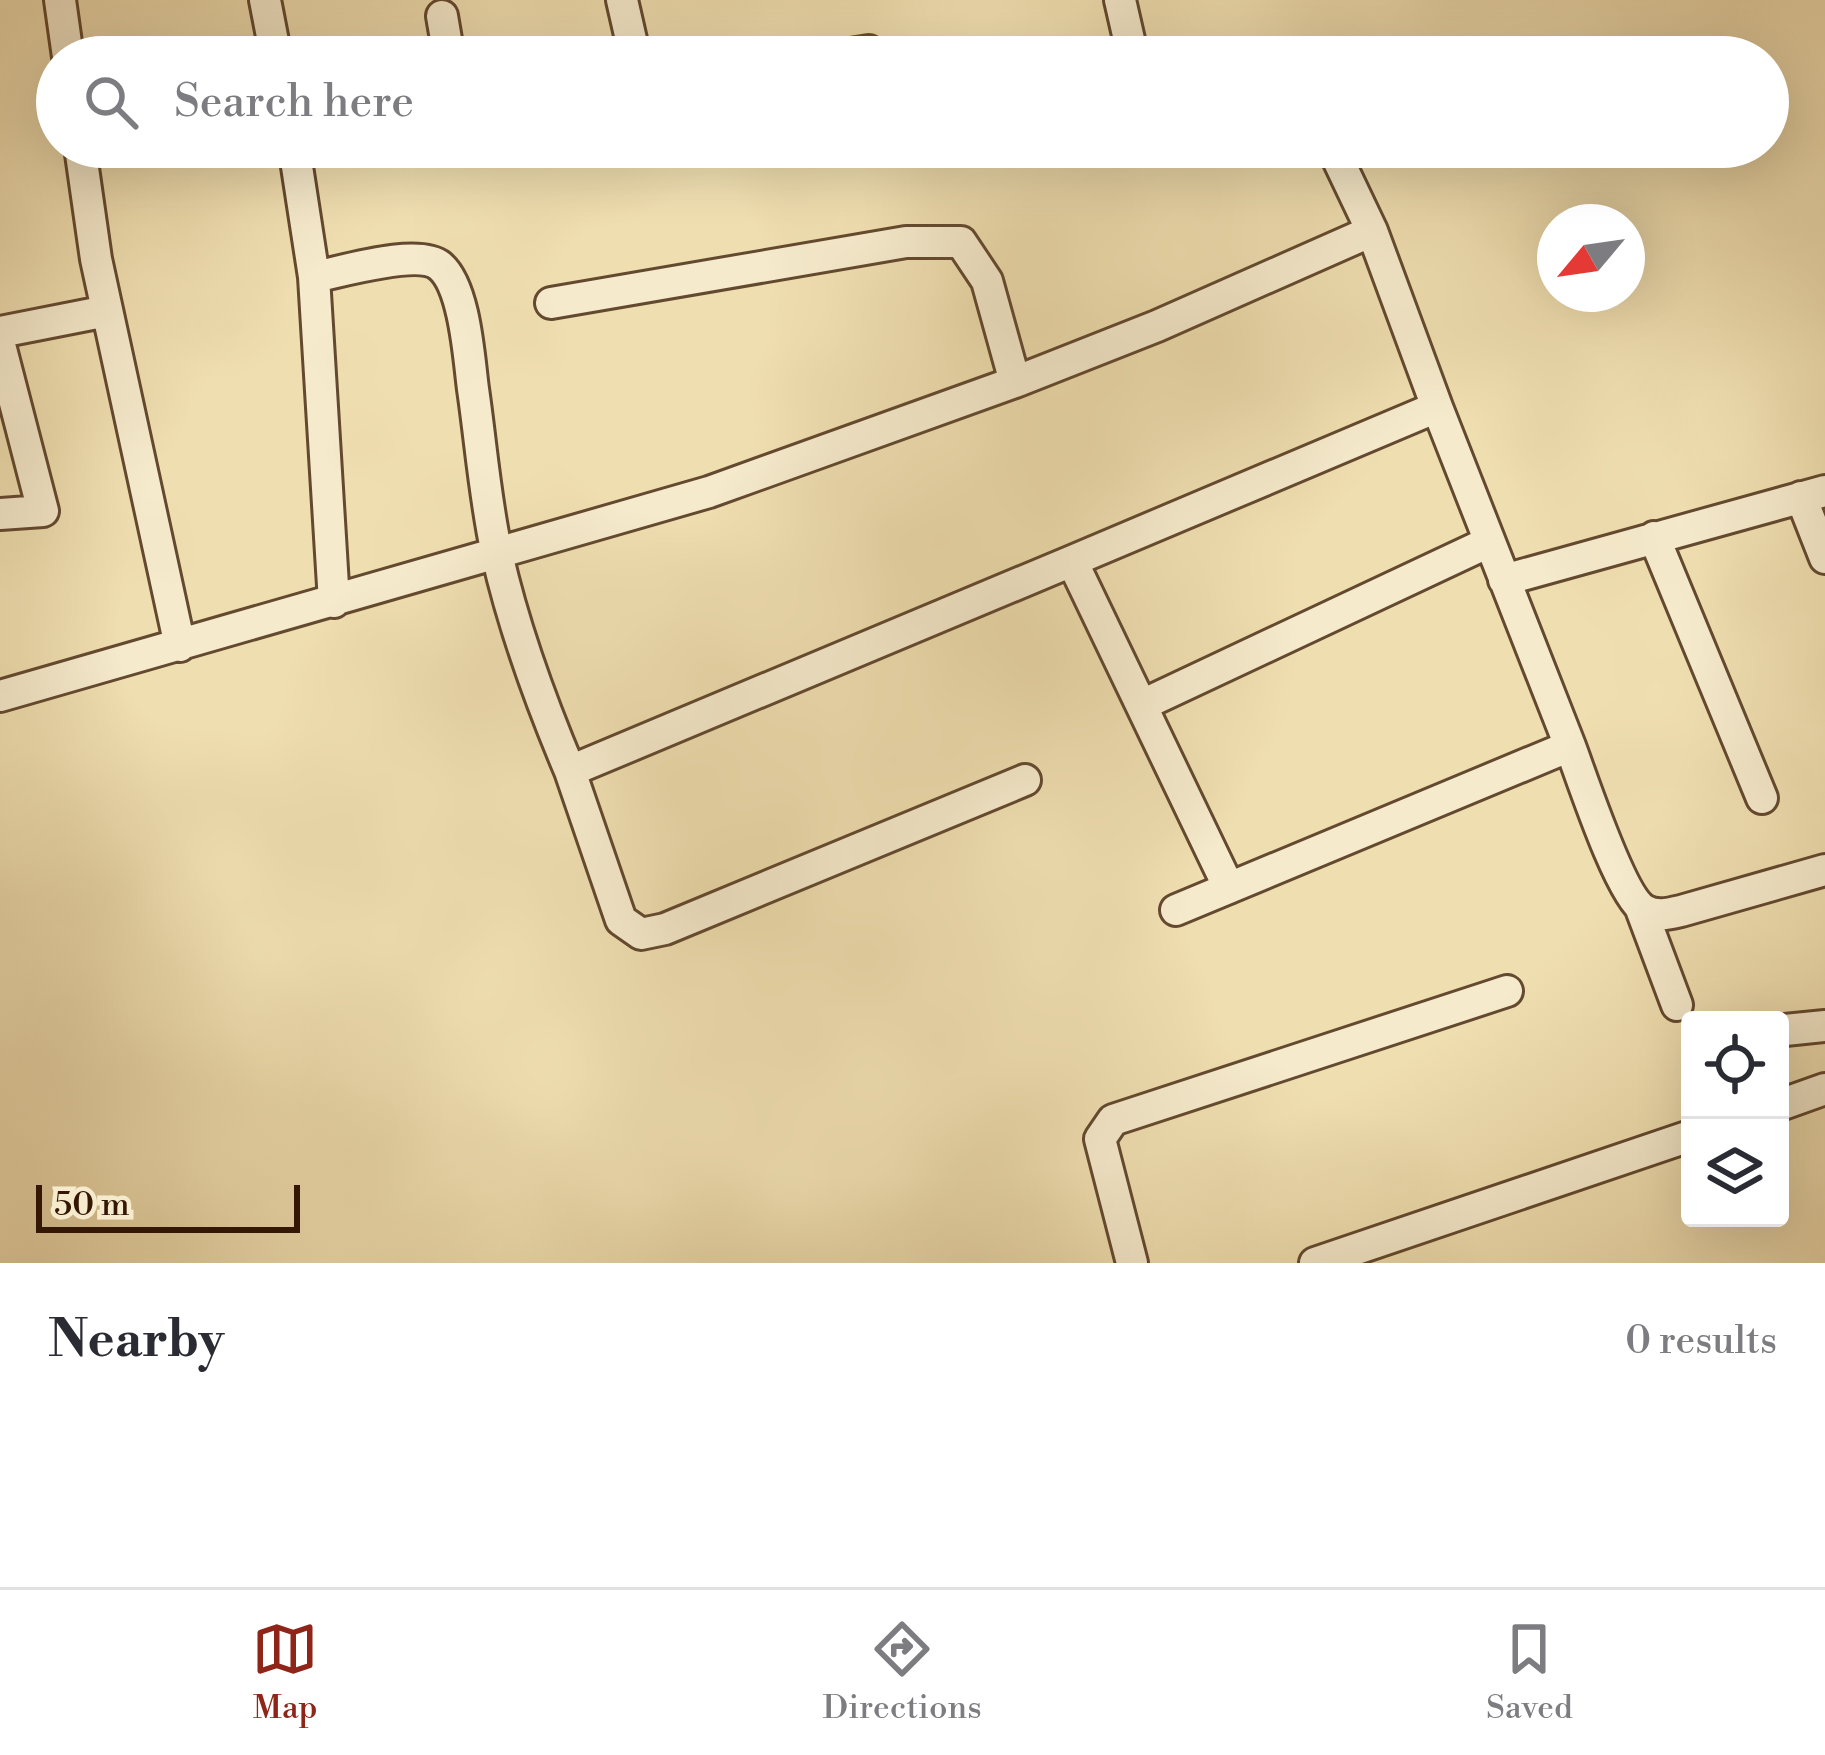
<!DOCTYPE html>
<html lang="en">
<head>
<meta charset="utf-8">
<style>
	body { margin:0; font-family:"Libre Bodoni",serif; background:#f7f7f7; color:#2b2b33 }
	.controls { position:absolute; right:36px; bottom:36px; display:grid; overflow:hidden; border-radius:12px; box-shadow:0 12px 48px #0002 }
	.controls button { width:108px; height:108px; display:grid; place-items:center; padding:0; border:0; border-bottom:3px solid #e1e1e2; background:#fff; color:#2b2b33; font:60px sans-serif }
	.compass { position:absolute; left:1537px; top:204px; width:108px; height:108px; border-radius:50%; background:#fff; box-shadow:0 12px 48px #0002; rotate:241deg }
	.scale { position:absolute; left:36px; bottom:30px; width:264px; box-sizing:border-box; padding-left:12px; border:6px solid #341704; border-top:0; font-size:33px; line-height:42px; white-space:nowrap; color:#341704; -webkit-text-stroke:9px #f5eacc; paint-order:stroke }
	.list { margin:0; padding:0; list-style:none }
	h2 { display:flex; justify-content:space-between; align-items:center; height:156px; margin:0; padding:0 48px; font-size:51px }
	h2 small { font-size:39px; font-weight:400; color:#7c7c81 }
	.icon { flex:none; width:66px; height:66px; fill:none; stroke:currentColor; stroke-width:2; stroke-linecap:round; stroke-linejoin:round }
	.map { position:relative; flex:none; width:1825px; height:1263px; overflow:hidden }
	.search { position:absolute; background:#fff; box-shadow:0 12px 48px #0002; left:36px; right:36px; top:36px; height:132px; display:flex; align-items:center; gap:30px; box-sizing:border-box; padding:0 42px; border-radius:66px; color:#7c7c81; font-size:45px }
	.sheet { height:324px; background:#fff }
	nav { display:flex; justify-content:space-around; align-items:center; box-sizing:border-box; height:168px; border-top:3px solid #e1e1e2; background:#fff; font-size:33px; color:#7c7c81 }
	nav a { display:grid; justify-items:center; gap:6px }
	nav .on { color:#8f2418 }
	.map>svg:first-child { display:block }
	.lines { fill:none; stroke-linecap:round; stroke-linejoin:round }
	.street-casing { stroke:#63492f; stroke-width:36 }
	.street { stroke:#f5eacc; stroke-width:30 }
</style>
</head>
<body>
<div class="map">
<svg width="1825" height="1263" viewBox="0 0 1825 1263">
	<rect width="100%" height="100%" fill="#efdeb0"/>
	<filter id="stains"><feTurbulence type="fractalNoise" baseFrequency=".00167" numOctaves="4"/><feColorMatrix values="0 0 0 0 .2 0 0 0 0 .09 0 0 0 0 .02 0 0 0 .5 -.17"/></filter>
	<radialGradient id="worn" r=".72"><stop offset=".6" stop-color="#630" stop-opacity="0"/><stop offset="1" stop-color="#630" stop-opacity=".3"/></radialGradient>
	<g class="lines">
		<g class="street-casing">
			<path id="street" d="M60,0L68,57
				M265,0L276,57
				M622,0L635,57
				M1120,0L1133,57
				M442,16L449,57
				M832,57L869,51
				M80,147L96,259L180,646
				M294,147L314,277L334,602
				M1332,147L1372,231
				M314,277C341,272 418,248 440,266C465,287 469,359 473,389C481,444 485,500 497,554C514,629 540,700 570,771L1072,561L1229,888
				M551,303L906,242H961L987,281L1015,382
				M0,332L107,311
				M0,345L43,511L0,514
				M1801,497L1825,558
				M1654,537L1762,798
				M1504,580L1825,491
				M0,696L709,492L1015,382L1157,326L1372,231L1437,407L1072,561
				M1142,705L1489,542
				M1570,746C1582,778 1620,895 1644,910C1656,917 1668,914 1681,911L1825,870
				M570,771L621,920L641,934L665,929L1025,780
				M1641,909L1677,1005
				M1176,910L1570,746L1437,407
				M1785,1030L1825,1026
				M1780,1105L1825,1089
				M1132,1263L1100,1139L1113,1120L1507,991
				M1315,1263L1690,1136"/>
		</g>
		<use href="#street" class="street"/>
	</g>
	<rect width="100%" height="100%" filter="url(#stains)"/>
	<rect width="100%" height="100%" fill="url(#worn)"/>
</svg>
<div class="controls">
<button><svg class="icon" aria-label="locate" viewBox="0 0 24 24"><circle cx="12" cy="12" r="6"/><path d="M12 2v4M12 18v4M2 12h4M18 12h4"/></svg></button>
<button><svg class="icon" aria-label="layers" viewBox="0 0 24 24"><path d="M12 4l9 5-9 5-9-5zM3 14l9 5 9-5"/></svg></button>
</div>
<svg class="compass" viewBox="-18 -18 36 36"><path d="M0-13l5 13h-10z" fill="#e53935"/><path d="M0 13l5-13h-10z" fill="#7c7c81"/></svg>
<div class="scale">50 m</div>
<div class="search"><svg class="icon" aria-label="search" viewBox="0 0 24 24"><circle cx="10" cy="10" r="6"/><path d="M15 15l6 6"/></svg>Search here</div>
</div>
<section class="sheet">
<h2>Nearby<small>0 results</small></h2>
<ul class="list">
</ul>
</section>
<nav>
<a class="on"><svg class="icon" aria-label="map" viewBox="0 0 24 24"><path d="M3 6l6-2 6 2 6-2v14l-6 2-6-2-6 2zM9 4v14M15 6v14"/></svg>Map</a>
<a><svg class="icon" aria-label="directions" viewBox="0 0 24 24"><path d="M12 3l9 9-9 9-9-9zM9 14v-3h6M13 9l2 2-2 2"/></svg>Directions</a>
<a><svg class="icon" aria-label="saved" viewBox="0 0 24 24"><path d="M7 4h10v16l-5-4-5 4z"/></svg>Saved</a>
</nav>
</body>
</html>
